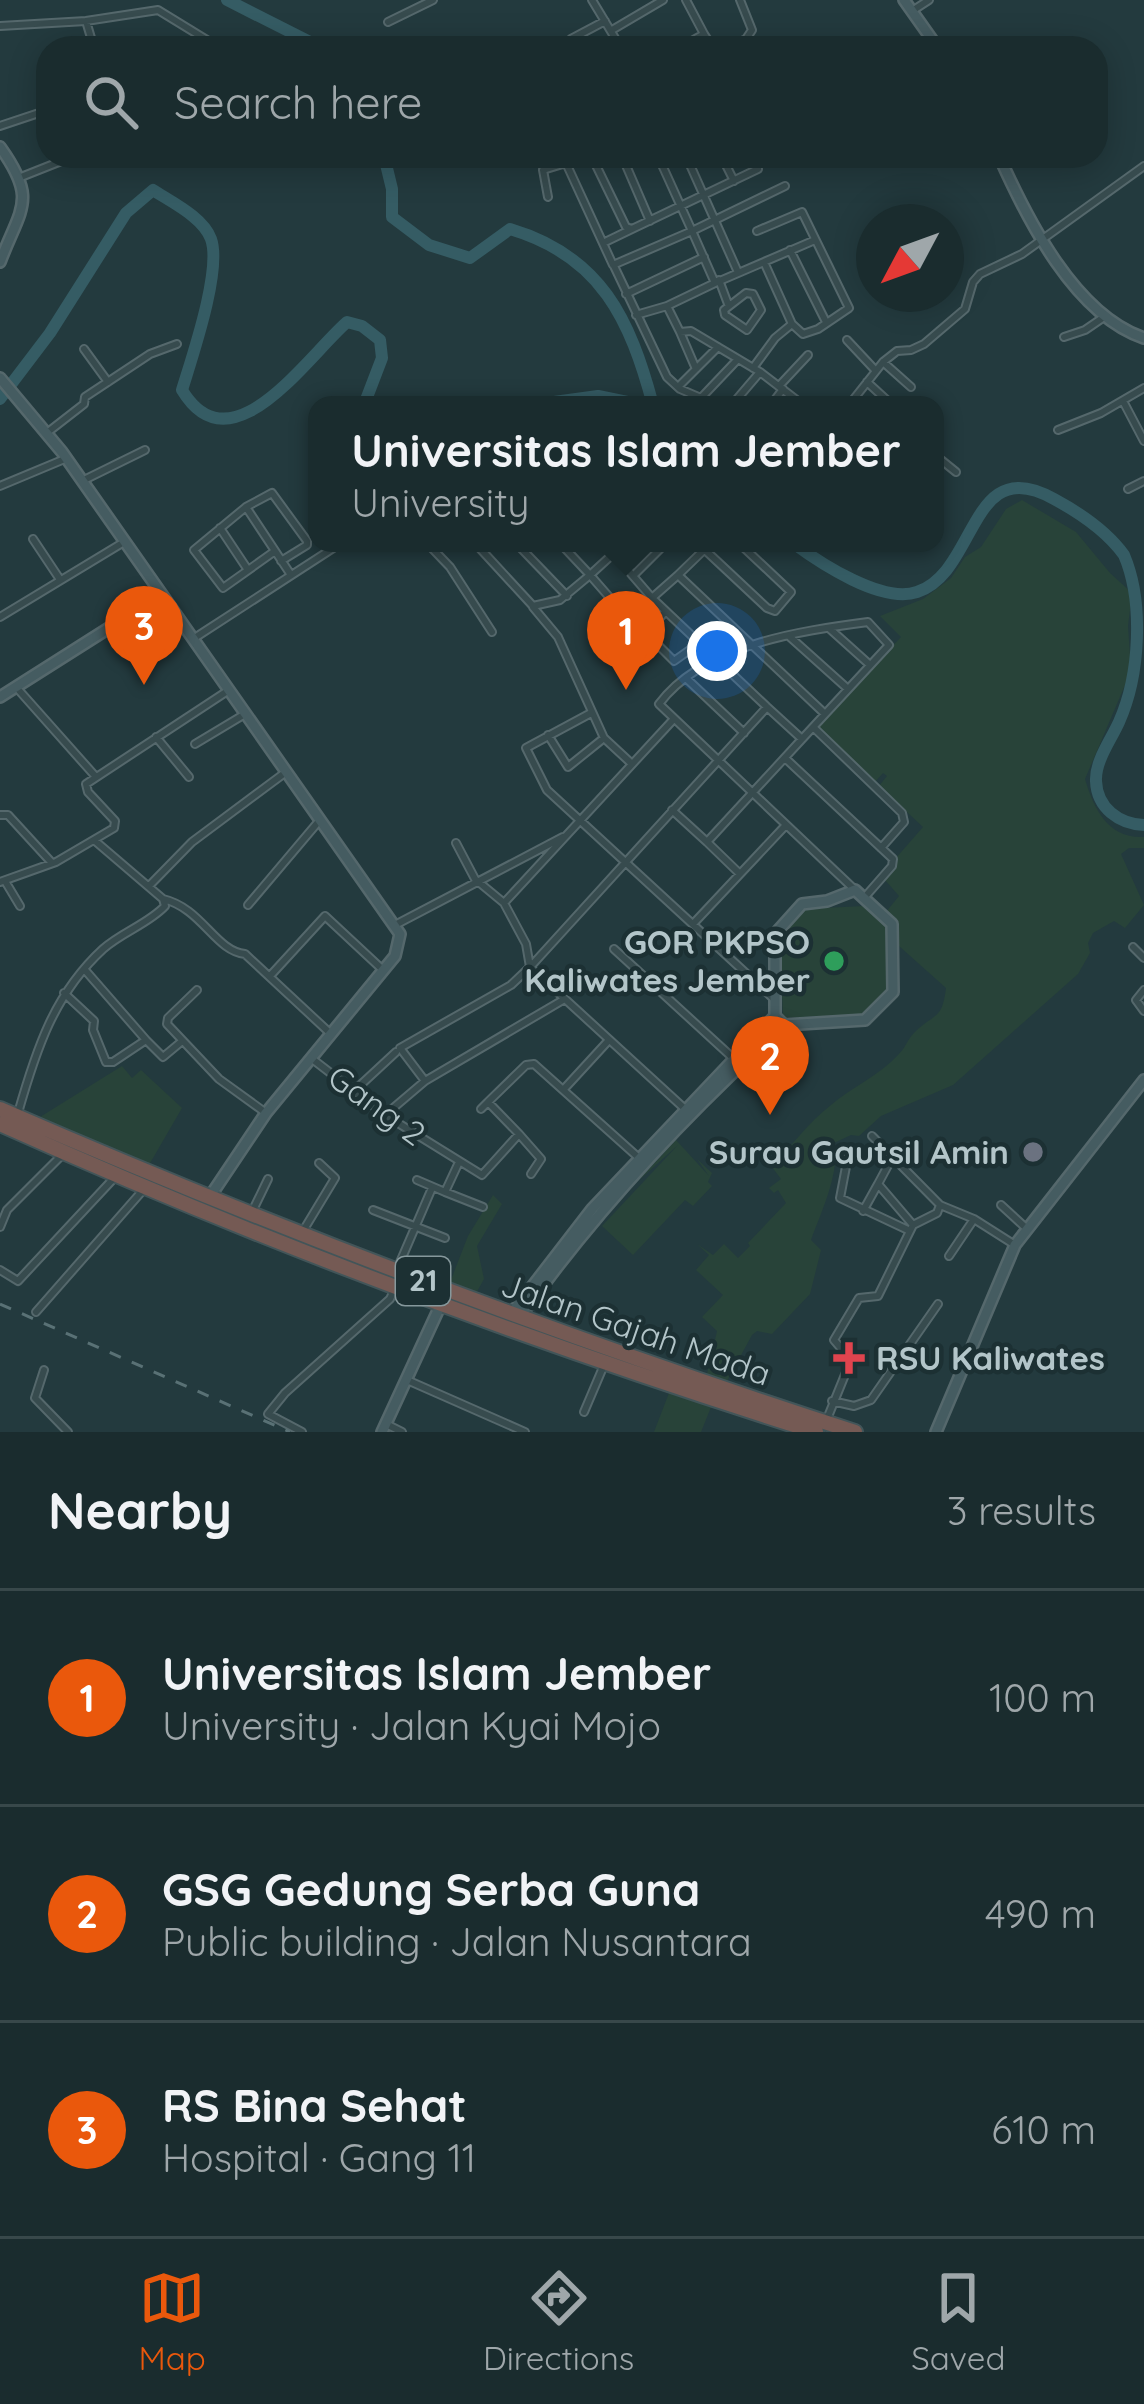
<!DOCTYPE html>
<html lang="en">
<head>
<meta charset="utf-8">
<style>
	body { margin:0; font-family:Quicksand,sans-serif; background:#27383a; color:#f1f3f6 }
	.compass { position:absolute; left:856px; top:204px; width:108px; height:108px; border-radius:50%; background:#1a2c2e; box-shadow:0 6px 30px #0003; rotate:229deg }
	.you { position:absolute; left:717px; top:651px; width:42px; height:42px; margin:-30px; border:9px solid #fff; border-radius:50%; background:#1a73e8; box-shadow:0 0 0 18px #1a73e833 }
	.badge { display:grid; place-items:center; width:78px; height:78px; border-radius:50%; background:#ea580c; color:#fff; font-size:39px; font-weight:700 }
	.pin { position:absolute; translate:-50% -99px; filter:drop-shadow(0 3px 6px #0008) }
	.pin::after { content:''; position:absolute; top:63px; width:42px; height:36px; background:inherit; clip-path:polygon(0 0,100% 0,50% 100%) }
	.popup { position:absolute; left:308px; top:396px; width:636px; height:156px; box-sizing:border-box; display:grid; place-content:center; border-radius:24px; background:#1a2c2e; filter:drop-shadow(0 3px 9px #0005); font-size:39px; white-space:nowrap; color:#9fa7aa }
	.popup b { font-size:45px; color:#f1f3f6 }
	.popup::after { content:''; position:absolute; left:50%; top:100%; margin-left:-24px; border:24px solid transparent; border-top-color:#1a2c2e }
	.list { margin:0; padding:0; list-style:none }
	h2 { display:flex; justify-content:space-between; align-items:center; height:156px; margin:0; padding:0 48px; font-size:51px }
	h2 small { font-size:39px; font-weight:400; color:#9fa7aa }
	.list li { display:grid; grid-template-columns:78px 1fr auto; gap:36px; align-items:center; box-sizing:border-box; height:216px; padding:0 48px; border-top:3px solid #38484a }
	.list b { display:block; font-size:45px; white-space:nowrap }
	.list p { margin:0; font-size:39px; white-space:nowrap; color:#9fa7aa }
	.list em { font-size:39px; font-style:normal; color:#9fa7aa }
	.icon { flex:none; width:66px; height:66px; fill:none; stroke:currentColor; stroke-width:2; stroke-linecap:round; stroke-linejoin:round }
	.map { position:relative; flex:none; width:1144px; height:1432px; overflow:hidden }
	.search { position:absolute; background:#1a2c2e; box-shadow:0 6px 30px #0003; left:36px; right:36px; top:36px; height:132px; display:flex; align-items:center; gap:30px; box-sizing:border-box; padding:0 42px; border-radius:36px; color:#9fa7aa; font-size:45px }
	.sheet { height:804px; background:#1a2c2e }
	nav { display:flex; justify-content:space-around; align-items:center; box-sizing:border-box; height:168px; border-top:3px solid #38484a; background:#1a2c2e; font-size:33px; color:#9fa7aa }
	nav a { display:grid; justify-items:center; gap:6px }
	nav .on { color:#ea580c }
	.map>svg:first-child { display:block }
	.green { fill:#284339 }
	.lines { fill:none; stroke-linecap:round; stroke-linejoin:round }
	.river { stroke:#355c64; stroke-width:12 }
	.street-casing { stroke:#55686c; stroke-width:10 }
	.secondary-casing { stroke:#55686c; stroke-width:14 }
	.highway-casing { stroke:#425559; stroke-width:18 }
	.street { stroke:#374b4e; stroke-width:6 }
	.secondary { stroke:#455c61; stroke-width:9 }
	.highway { stroke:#755a54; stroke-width:14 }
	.rail { stroke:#597175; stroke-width:3; stroke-dasharray:12 12; stroke-linecap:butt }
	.leisure-dot { fill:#2e9e5b; stroke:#1c3033; stroke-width:4.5 }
	.worship-dot { fill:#6b7280; stroke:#1c3033; stroke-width:4.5 }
	.health-dot { fill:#e0444e; stroke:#1c3033; stroke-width:4.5 }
	.labels { text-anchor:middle; stroke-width:9; stroke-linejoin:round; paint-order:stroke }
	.shield { fill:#1c3033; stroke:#86989c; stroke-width:3 }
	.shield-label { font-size:30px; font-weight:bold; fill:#b3c5c9 }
	.poi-label { font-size:33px; font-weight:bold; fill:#b3c5c9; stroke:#1c3033; text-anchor:end }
	.street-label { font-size:33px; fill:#b3c5c9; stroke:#1c3033 }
</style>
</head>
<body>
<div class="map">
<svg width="1144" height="1432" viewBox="0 0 1144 1432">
	<rect width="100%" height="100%" fill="#233a3e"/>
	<path class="green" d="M1022,500L1076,532L1110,573L1132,593L1128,626L1131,671L1085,779C1094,810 1109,839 1144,837V848H1129L1121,854L1144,905L1125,928L1114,921L1093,933L1088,943L1090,953L1078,974L953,1085L881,1116L859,1136L851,1135L834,1143C841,1170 821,1213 811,1240L821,1250L810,1294L772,1334L757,1331L752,1335L727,1381L707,1374L717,1331L702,1317L723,1295L696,1270L709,1255L697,1244L713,1255L724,1244L738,1258L750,1246L748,1243L786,1203L778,1190L774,1193L769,1188L781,1179L772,1167C791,1146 808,1123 831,1105C852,1087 879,1076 899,1054C906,1047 908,1038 916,1031C936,1012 942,1020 946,988L899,946L898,927L886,912L899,896L885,880L896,867L895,859L923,827L879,786L887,776L883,773L875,782L819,730L820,724L901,637L880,616L923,599L951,578L965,557L981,547L1006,509Z
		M864,906L886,926L889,988L863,1014L783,1018L780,935L803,909Z
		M122,1066L132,1078L141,1070L182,1108L149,1165L40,1117Z
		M676,1140L709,1176L697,1159L712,1173L708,1182L712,1186L693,1206L685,1200L633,1255L602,1226L678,1145L637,1182Z
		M493,1195L502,1204L477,1246L484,1279L474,1297L449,1285L468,1236Z
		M669,1393L711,1407L701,1432H654Z"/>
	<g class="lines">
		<path class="river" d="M227,0L322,48
			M384,156L392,189V217L429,245L470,258L510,229C601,256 630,319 653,405
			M0,399L50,333L126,213L153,190C171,202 203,217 211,239C222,270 192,357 182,390C231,471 306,358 347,322L362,326L380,340L382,358L364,405
			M532,405L598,396L642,405
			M793,543C820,563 882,604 917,592C978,572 969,451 1054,499C1080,513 1106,530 1124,555C1144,602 1140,675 1119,722C1111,740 1095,761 1096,781C1097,808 1119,824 1144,825"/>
		<g class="street-casing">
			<path id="street" d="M592,0L621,48
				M912,11L929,0
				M86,21L94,48
				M388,22L433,0
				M0,26L86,21L158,10L220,48
				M612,30L663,0
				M704,34L713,48
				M571,39L605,21
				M679,48L704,34L686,0
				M728,48L746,39L752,30L740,0
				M0,126L48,110
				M597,156L566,163L613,265L692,231L715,283L667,306L680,332L691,331L760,372L803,405
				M622,156L650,221
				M658,156L692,231L785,186
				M592,157L626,227L632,229L758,169
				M722,157L734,181
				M687,158L737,270
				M21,177L74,156
				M548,197L543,170L566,163
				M757,231L802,212L849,308L818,329L803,334L792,324L764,262
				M603,243L632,229
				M790,250L826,322
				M614,266L667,377L680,389L701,398L738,359
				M719,280L728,304
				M715,283L815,240
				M746,293L753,294L761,310L747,330L725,315L724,310Z
				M626,294L704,257
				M636,315L667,306
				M680,332L696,369
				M1064,337L1085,330L1104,317
				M847,340L876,371L849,405
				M84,349L108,382
				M883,362L897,351L911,350L924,344L965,309L973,282L980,274L1022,254L1144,166
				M753,368L775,338L792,324
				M876,371L883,362L911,387
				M867,382L891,404
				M779,386L808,355
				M678,387L718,347
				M737,399L760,372
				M1123,401L1144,441
				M771,405L783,389
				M1058,430L1101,413L1144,388
				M48,432L84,404L85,397L150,354L177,344
				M935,455L956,472
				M84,480L145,450
				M0,486L67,458
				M1128,489L1144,481
				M935,498V505
				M246,507L272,493L307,541V545L281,561
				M220,528L248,570
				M33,539L59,578
				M427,543L450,567L492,632
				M475,543L533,606L560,600L590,575L560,543
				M516,543L567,596
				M604,543L614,553L590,575L624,614L629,615L652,598L766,706
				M625,543L614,553L633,576
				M666,543L633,576L652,598L678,575
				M711,543L678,575L825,714
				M888,543H898
				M704,549L767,608L775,611L791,592L739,543
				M275,551L223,588L194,550L246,507L291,575
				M533,607L558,637L604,738L632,764
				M665,612L650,628L649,636L674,661L698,644
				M0,617L124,542
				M830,629L870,665
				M790,637L848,689
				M193,639L341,543
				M687,679L744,733
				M16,687L96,777
				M591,713L526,748L547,790L775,1000
				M813,727L902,813L904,822L881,848
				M548,735L568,767L604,738
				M156,737L189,777
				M802,739L889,645L868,622C799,631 703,645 659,704L855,890
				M195,744L245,714
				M785,758L893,859L892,866L864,898
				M672,810L707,842
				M0,815H8L52,863
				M456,843L475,879L504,903L526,944L530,967L685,1109
				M5,881L20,906
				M0,882L56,862L114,828L115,821L88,792L86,784L229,690
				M149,886L192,842L286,772
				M163,899C202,908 215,951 245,954L331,1034
				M504,903L672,721
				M248,905L319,821
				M693,924L785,826
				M395,925L563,837
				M1133,947L1144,958
				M614,949L733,1058
				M532,965L767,707L802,739L707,842L740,874
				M270,976L325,916L384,971
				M197,990L168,1018L167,1024L219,1079L266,1113
				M1144,990L1136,1000L1144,1011
				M64,993L94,1021L93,1030L106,1062H113L146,1040L85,970
				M146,1040L163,1057L181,1042
				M311,1058L385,1115L482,1175L519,1134L488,1102L481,1109
				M425,1081L400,1048L511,985L530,967
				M564,1089L609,1040
				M354,1091L396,1052
				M488,1102L526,1065L534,1064L639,1158
				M18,1113C36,1050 54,994 103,949C122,932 148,924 165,906L163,899L94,840
				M385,1115L425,1081L563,1000
				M519,1134L541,1159L531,1174
				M872,1136L940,1205L974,1219L1015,1245
				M849,1151L840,1198L910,1231
				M892,1158L878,1184L913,1225
				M417,1180L445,1192L459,1162
				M445,1192L483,1207
				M1001,1205L1026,1228
				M373,1210L445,1238
				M863,1211L878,1184
				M251,1214L268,1179
				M0,1227L7,1210L62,1155
				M303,1231L335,1178L319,1163
				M949,1256L974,1219
				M398,1267L432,1188
				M0,1270L18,1281L115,1177
				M36,1312L144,1189
				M44,1370L35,1398L68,1432
				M407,1380L525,1432
				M832,1401L854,1406L871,1400L938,1304
				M584,1412L604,1365
				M827,1419L851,1360L834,1340L859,1298L878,1296L913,1225L937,1213L940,1205
				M386,1424L402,1432
				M302,1432L268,1414L285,1393L390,1299L395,1288"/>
		</g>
		<g class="secondary-casing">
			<path id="secondary" d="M904,0L938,48
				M0,147C38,200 21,207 0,262
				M999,156C1027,219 1075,315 1144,338
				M0,378L62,452L400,934L395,956L266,1113L209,1198
				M0,697L161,595
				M855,890L892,924L893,992L865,1020L784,1025L775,1016V934L802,904L827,901Z
				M511,1314L592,1209L775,1016
				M520,1317C595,1211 688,1112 784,1025
				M382,1432L442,1302
				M936,1432L1015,1245L1144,1080"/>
		</g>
		<g class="highway-casing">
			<path id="highway" d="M0,1109C280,1231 565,1338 855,1432
				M0,1124C265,1243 539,1345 816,1432"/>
		</g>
		<use href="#street" class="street"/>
		<use href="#secondary" class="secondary"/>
		<use href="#highway" class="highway"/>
		<path class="rail" d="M0,1304L290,1432"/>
	</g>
	<circle class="leisure-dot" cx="834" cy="961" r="12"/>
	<circle class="worship-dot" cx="1033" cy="1152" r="12"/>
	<path class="health-dot" d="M843 1340h12v12h12v12h-12v12h-12v-12h-12v-12h12z"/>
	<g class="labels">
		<rect class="shield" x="396" y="1257" width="54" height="48" rx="9"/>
		<g class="shield-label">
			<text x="423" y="1291">21</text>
		</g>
		<g class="poi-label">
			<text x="810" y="954">GOR PKPSO<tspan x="810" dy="38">Kaliwates Jember</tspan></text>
			<text x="1009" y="1164">Surau Gautsil Amin</text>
			<text x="876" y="1370" text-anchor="start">RSU Kaliwates</text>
		</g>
		<g class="street-label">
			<text transform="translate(377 1105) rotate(36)" y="12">Gang 2</text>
			<text transform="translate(636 1329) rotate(19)" y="12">Jalan Gajah Mada</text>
		</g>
	</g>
</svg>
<svg class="compass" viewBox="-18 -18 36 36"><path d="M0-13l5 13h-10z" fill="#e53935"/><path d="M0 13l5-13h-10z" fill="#9fa7aa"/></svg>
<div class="you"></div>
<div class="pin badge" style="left:626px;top:690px">1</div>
<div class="popup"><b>Universitas Islam Jember</b>University</div>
<div class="pin badge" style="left:770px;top:1115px">2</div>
<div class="pin badge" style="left:144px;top:685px">3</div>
<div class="search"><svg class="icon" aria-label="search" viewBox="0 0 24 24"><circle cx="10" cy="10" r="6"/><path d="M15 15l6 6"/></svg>Search here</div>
</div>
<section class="sheet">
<h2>Nearby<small>3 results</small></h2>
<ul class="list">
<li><span class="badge">1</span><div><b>Universitas Islam Jember</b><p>University · Jalan Kyai Mojo</p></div><em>100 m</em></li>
<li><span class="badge">2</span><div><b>GSG Gedung Serba Guna</b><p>Public building · Jalan Nusantara</p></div><em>490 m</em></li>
<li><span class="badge">3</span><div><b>RS Bina Sehat</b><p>Hospital · Gang 11</p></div><em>610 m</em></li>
</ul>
</section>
<nav>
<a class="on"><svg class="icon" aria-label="map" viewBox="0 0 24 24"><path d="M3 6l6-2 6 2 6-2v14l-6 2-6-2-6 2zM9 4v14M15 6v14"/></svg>Map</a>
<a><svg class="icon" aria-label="directions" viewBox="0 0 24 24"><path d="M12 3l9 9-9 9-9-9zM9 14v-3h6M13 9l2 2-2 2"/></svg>Directions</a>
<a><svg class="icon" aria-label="saved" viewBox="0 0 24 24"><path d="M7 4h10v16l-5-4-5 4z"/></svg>Saved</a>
</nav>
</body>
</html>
